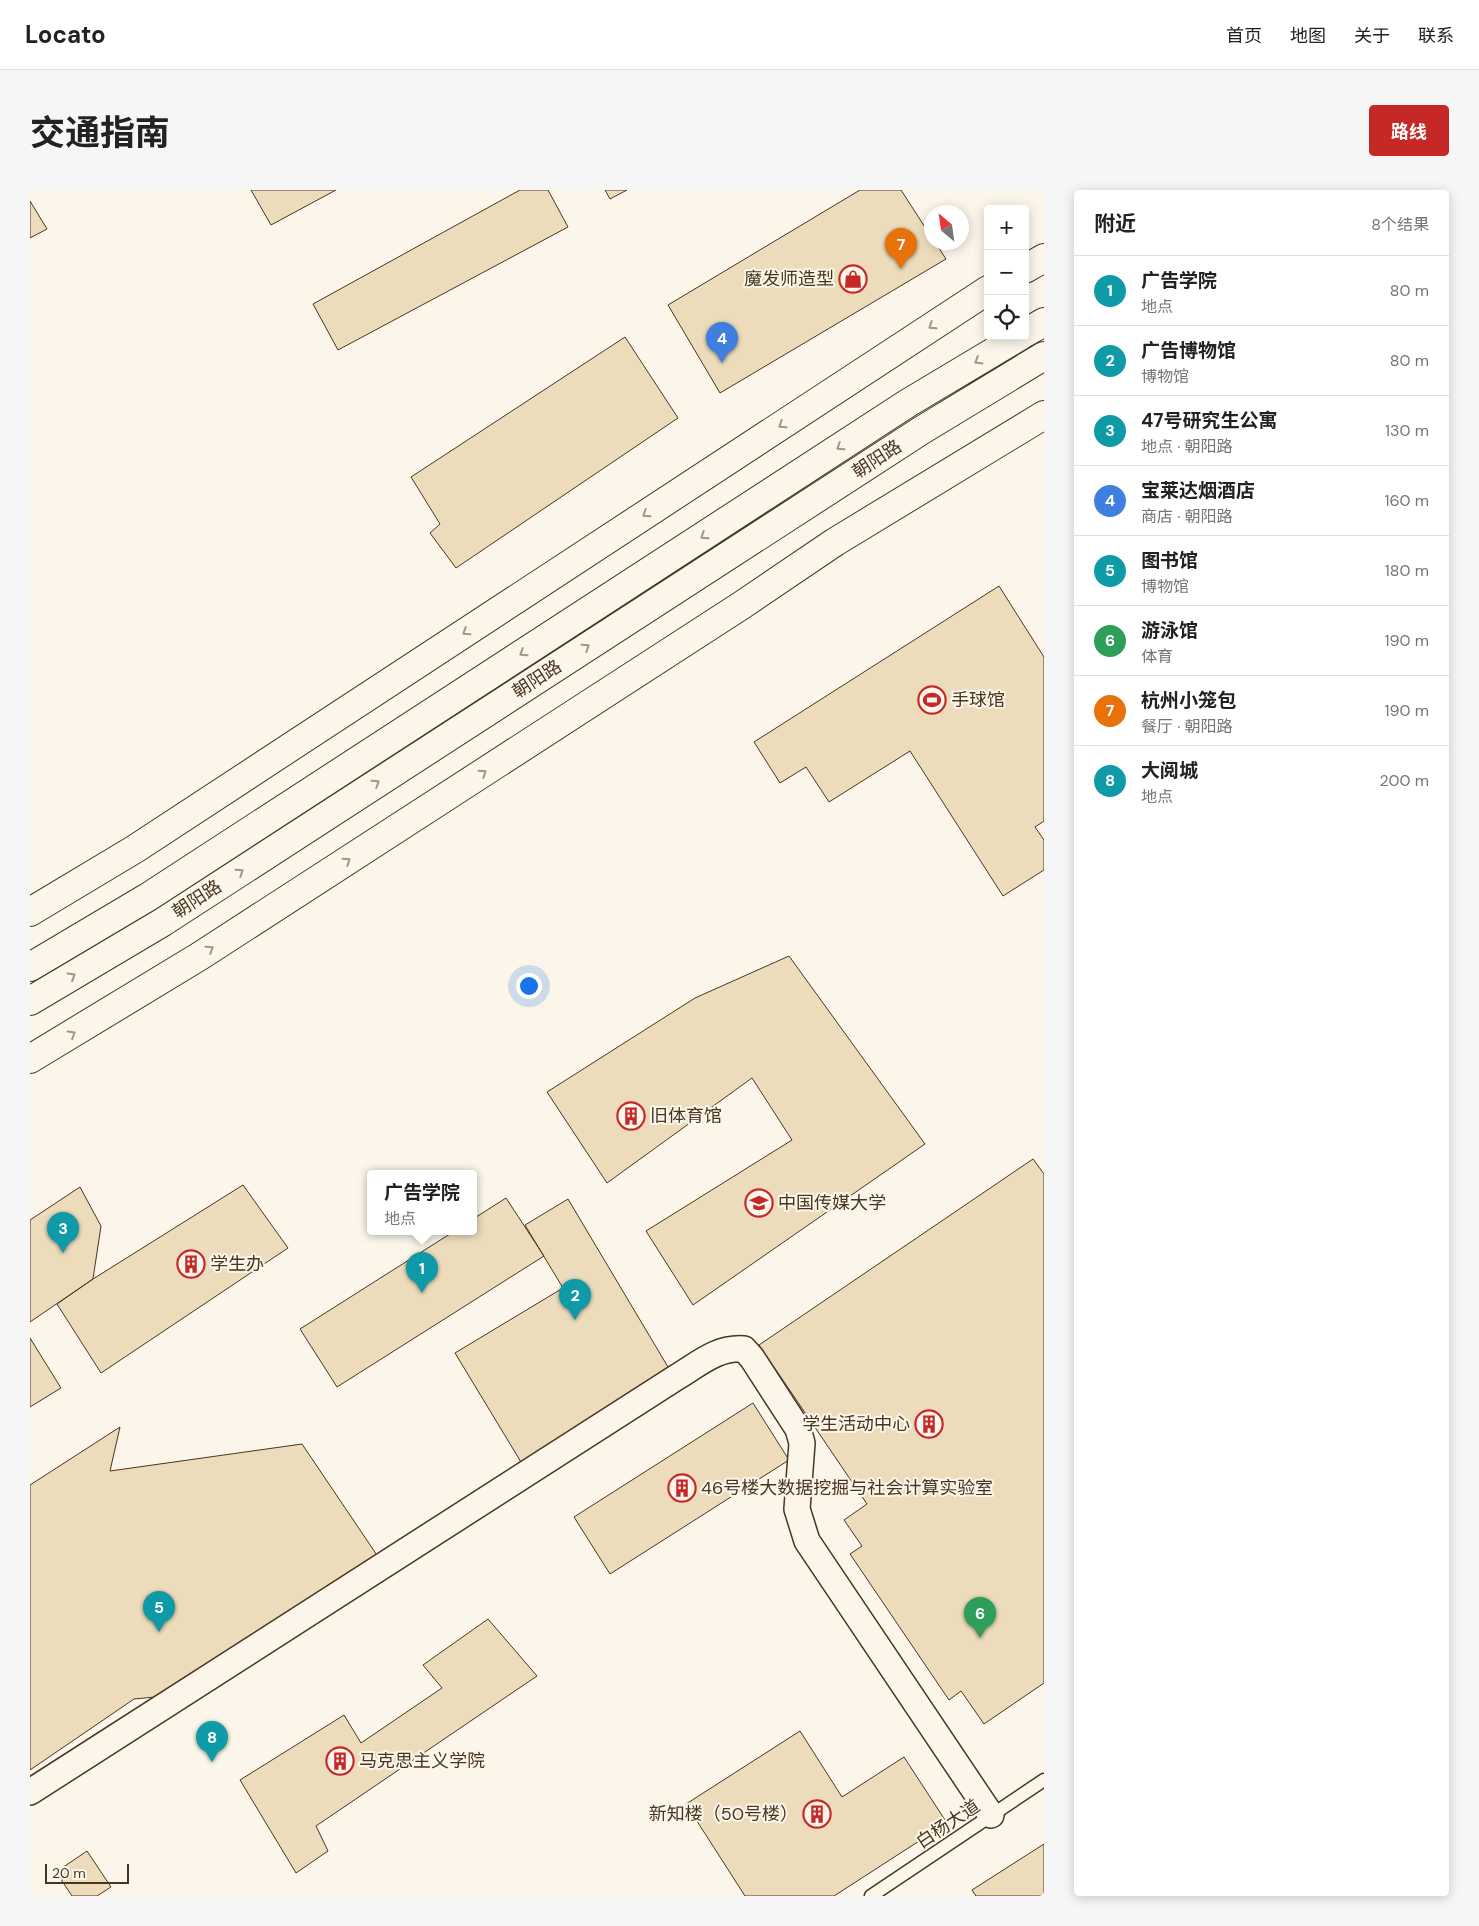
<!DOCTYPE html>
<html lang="zh">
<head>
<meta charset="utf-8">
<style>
	body { margin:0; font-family:"DM Sans","Noto Sans SC",sans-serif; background:#f6f6f6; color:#222 }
	.controls { position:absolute; right:15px; top:15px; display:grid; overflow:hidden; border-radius:5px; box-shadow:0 2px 12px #0003 }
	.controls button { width:45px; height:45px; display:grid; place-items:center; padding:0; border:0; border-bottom:1px solid #e0e0e0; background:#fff; color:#222; font:25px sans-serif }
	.compass { position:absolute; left:894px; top:15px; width:45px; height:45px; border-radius:50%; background:#fff; box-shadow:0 2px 12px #0003; rotate:331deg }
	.scale { position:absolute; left:15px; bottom:12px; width:84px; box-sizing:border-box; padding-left:5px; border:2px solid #4a3520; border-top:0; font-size:14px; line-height:18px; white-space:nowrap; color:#4a3520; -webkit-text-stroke:4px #fbf6e9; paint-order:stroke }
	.you { position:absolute; left:498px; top:795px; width:18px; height:18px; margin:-12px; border:4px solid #fff; border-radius:50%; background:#1a73e8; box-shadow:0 0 0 8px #1a73e833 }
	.badge { display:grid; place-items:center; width:32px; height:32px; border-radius:50%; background:#c62828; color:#fff; font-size:16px; font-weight:700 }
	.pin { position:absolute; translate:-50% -41px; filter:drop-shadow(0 1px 2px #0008) }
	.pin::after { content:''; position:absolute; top:26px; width:18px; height:15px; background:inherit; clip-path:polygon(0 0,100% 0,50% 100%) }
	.popup { position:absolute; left:337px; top:980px; width:110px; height:65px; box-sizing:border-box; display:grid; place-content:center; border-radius:5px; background:#fff; filter:drop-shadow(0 1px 4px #0005); font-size:16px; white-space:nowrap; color:#767676 }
	.popup b { font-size:19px; color:#222 }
	.popup::after { content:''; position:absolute; left:50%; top:100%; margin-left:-10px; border:10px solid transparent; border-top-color:#fff }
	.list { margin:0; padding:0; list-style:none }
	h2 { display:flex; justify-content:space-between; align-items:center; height:65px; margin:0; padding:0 20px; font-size:21px }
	h2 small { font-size:16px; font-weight:400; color:#767676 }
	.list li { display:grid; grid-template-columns:32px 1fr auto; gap:15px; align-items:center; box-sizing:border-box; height:70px; padding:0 20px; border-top:1px solid #e0e0e0 }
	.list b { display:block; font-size:19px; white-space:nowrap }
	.list p { margin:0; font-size:16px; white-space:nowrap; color:#767676 }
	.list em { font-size:16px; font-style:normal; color:#767676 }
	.icon { flex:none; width:28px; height:28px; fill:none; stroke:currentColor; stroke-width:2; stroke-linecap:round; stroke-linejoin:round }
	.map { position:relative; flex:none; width:1014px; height:1706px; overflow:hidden; border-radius:5px }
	header { display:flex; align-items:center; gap:30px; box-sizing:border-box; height:70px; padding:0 25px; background:#fff; border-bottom:1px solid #e0e0e0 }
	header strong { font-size:24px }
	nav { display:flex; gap:28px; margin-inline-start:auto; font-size:18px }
	.intro { display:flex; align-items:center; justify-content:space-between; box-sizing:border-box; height:120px; padding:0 30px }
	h1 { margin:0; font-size:35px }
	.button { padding:12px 22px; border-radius:5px; background:#c62828; color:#fff; font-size:18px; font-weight:700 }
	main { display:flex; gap:30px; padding:0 30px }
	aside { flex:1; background:#fff; border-radius:5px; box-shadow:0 2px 12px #0003 }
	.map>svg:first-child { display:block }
	.building { fill:#ecdcbc; stroke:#4a3520 }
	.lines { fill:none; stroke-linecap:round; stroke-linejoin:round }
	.service-casing { stroke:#4a3520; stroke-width:15 }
	.minor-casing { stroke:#4a3520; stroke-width:28 }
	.tertiary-casing { stroke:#4a3520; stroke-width:30 }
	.trunk-casing { stroke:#4a3520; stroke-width:30 }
	.service { stroke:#fbf6e9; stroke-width:12 }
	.minor { stroke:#fbf6e9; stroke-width:25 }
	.tertiary { stroke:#fbf6e9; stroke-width:28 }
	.trunk { stroke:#fbf6e9; stroke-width:28 }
	.oneway { stroke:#a29684 }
	.labels { text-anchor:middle; stroke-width:4; stroke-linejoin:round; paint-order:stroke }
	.poi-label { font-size:18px; fill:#4a3520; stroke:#fbf6e9; text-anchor:start }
	.street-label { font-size:18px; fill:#4a3520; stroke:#fbf6e9 }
</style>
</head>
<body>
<header>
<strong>Locato</strong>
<nav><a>首页</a><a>地图</a><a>关于</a><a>联系</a></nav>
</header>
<div class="intro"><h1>交通指南</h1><a class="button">路线</a></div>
<main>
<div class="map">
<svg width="1014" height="1706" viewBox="0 0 1014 1706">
	<rect width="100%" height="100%" fill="#fbf6e9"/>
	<path class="building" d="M221,0H306L241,35Z
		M490,0H518L538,37L308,160L283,114Z
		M575,0H597L580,9Z
		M830,0H871L902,48V52H905L916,69L690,203L638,115Z
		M0,11L17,39L0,48Z
		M595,147L648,228L426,378L400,343L410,334L381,287Z
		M969,396L1014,467V631L1005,637L1014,650V680L973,706L880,561L799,612L776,577L750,593L724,552Z
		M759,766L895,954L663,1115L616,1041L762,950L722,888L577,993L517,902L665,808Z
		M1003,969L1014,984V1493L954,1534L931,1501L919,1510L820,1364L832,1356L814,1330L837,1314L729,1155Z
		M213,995L258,1058L71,1183L27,1114L63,1089Z
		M50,997L71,1036L63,1089L0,1132V1030Z
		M476,1008L514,1066L307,1197L270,1139L423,1042H443V1029Z
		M538,1009L641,1182L491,1272L425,1163L533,1098L495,1035Z
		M0,1148L31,1198L0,1217Z
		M723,1213L759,1270L580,1384L544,1327Z
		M90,1237L80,1281L272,1254L355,1377L125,1507L104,1509L0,1580V1295Z
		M458,1429L507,1486L286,1636L298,1661L266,1683L210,1590L314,1525L331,1553L412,1498L393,1475Z
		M770,1541L812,1607L874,1567L917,1633L804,1706H715L656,1614Z
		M1014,1654V1706H946L942,1700Z
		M57,1661L81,1697L67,1706H42L26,1682Z"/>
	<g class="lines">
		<g class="service-casing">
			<path id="service" d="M841,1706L1014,1590"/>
		</g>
		<g class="minor-casing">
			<path id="minor" d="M0,1602L647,1187C669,1174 687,1157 714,1159L722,1168L768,1239L772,1253L767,1319L777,1351L961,1625"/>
		</g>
		<g class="tertiary-casing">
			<path id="tertiary" d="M995,79L1014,68
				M0,722L105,659L958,100
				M0,869L170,766L712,415L805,352L1014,225"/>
		</g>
		<g class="trunk-casing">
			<path id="trunk" d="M995,143L1014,132
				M0,777L118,707L878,213L990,146
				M0,811L133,732L892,240L1014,166"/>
		</g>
		<use href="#service" class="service"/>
		<use href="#minor" class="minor"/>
		<use href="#tertiary" class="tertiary"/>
		<use href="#trunk" class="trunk"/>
	</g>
	<defs><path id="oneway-chevron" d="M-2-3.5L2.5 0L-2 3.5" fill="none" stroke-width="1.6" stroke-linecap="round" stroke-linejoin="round" transform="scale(1.25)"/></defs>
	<g class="oneway">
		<use href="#oneway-chevron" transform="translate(902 136) rotate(147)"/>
		<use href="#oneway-chevron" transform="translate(948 171) rotate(149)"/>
		<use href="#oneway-chevron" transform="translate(752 235) rotate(147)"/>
		<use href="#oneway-chevron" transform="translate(810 257) rotate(147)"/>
		<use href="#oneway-chevron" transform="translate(616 324) rotate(147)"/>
		<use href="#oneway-chevron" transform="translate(674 346) rotate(147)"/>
		<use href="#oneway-chevron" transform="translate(436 442) rotate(147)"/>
		<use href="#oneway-chevron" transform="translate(556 457) rotate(-33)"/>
		<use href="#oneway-chevron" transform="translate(493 463) rotate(147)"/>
		<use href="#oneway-chevron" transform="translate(453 583) rotate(-33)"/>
		<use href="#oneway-chevron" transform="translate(346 593) rotate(-33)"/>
		<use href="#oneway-chevron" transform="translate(317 671) rotate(-33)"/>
		<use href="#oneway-chevron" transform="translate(210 682) rotate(-33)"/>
		<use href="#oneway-chevron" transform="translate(180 759) rotate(-33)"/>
		<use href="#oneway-chevron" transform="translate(42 786) rotate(-31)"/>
		<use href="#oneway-chevron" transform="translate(42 844) rotate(-31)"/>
	</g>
	<defs>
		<g id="shop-ring" transform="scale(1.4375)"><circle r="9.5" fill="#fbf6e9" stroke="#c62828" stroke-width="1.5"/><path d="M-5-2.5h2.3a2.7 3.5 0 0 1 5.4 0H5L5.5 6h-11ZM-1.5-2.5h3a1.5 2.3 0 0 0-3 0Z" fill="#c62828"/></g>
		<g id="stadium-ring" transform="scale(1.4375)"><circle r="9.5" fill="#fbf6e9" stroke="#c62828" stroke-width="1.5"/><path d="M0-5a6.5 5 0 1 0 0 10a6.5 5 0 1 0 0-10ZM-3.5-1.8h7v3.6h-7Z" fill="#c62828"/></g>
		<g id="building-ring" transform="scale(1.4375)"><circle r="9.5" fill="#fbf6e9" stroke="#c62828" stroke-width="1.5"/><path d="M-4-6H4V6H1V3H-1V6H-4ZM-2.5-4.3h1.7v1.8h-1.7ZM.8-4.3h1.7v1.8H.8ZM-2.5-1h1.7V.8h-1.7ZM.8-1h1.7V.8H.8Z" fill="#c62828"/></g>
		<g id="university-ring" transform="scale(1.4375)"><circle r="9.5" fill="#fbf6e9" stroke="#c62828" stroke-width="1.5"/><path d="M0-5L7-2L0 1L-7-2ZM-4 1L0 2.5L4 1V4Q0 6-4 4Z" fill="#c62828"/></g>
	</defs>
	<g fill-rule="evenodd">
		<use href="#shop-ring" x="823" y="89"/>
		<use href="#stadium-ring" x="902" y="510"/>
		<use href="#building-ring" x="601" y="926"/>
		<use href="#university-ring" x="729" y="1013"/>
		<use href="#building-ring" x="161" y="1074"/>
		<use href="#building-ring" x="899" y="1234"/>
		<use href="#building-ring" x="652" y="1298"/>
		<use href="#building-ring" x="310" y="1571"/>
		<use href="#building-ring" x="787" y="1624"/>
	</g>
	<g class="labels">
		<g class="poi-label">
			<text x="804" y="95" text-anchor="end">魔发师造型</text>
			<text x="921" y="516">手球馆</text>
			<text x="620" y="932">旧体育馆</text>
			<text x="748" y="1019">中国传媒大学</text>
			<text x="180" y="1080">学生办</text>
			<text x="880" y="1240" text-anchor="end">学生活动中心</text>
			<text x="671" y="1304">46号楼大数据挖掘与社会计算实验室</text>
			<text x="329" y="1577">马克思主义学院</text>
			<text x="768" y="1630" text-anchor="end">新知楼（50号楼）</text>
		</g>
		<g class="street-label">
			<text transform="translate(847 269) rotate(-33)" y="6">朝阳路</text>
			<text transform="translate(507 489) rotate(-33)" y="6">朝阳路</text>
			<text transform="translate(167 709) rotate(-33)" y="6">朝阳路</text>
			<text transform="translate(918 1634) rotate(-34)" y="6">白杨大道</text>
		</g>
	</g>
</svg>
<div class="controls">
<button>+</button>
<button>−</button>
<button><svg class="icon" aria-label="locate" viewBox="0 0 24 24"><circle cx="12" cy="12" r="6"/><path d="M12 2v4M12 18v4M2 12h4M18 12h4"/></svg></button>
</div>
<svg class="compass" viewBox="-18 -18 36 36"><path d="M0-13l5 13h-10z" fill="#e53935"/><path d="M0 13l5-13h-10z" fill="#767676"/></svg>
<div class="scale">20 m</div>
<div class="you"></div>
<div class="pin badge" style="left:392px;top:1103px;background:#0f9aa8">1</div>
<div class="popup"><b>广告学院</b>地点</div>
<div class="pin badge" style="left:545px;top:1130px;background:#0f9aa8">2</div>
<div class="pin badge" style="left:33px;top:1063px;background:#0f9aa8">3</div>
<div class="pin badge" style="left:692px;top:173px;background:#3f7fe0">4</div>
<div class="pin badge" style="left:129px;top:1442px;background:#0f9aa8">5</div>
<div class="pin badge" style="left:950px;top:1448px;background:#2e9e5b">6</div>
<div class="pin badge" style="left:871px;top:79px;background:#e8710a">7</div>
<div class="pin badge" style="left:182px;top:1572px;background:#0f9aa8">8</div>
</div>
<aside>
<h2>附近<small>8个结果</small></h2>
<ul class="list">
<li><span class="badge" style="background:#0f9aa8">1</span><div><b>广告学院</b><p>地点</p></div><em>80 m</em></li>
<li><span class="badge" style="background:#0f9aa8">2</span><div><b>广告博物馆</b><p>博物馆</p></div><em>80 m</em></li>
<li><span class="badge" style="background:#0f9aa8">3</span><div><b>47号研究生公寓</b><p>地点 · 朝阳路</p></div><em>130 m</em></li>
<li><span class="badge" style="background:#3f7fe0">4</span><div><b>宝莱达烟酒店</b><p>商店 · 朝阳路</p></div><em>160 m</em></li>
<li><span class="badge" style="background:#0f9aa8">5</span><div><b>图书馆</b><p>博物馆</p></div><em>180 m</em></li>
<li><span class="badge" style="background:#2e9e5b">6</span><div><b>游泳馆</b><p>体育</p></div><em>190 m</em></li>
<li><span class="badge" style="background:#e8710a">7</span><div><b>杭州小笼包</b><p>餐厅 · 朝阳路</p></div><em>190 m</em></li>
<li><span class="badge" style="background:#0f9aa8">8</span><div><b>大阅城</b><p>地点</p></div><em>200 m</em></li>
</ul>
</aside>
</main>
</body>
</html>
